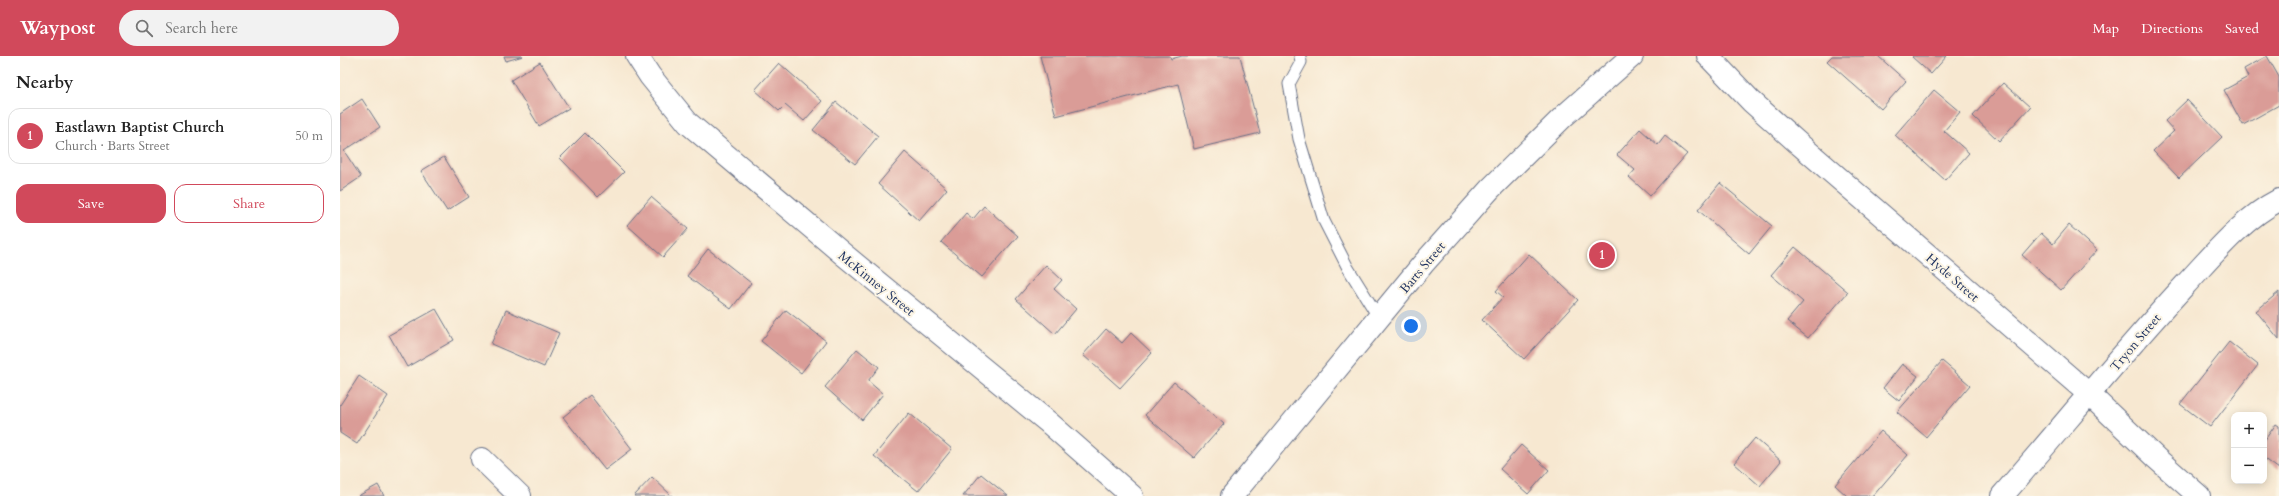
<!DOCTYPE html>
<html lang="en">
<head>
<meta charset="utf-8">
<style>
	body { margin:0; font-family:Cardo,serif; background:#f2f2f2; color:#222 }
	.controls { position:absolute; right:12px; bottom:12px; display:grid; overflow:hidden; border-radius:8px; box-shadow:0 2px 10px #0003 }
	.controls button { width:36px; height:36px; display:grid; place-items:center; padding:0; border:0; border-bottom:1px solid #e0e0e0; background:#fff; color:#222; font:20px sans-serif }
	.you { position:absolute; left:1071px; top:270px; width:14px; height:14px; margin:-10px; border:3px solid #fff; border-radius:50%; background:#1a73e8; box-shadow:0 0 0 6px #1a73e833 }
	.badge { display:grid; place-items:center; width:26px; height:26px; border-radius:50%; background:#d1495b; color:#fff; font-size:13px; font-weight:700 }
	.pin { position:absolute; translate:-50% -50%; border:2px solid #fff; box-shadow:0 1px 4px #0006 }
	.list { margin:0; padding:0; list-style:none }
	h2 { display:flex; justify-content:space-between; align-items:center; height:52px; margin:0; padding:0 16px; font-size:17px }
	h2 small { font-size:13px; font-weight:400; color:#767676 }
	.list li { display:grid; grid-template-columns:26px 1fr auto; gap:12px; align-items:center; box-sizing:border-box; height:56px; margin:0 8px 8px; padding:0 8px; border:1px solid #e0e0e0; border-radius:12px }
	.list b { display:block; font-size:15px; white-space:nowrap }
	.list p { margin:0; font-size:13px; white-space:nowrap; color:#767676 }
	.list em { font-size:13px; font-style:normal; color:#767676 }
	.actions { display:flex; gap:8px; padding:12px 16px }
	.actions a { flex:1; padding:9px 0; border:1px solid #d1495b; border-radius:12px; text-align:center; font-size:14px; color:#d1495b }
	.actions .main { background:#d1495b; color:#fff }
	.icon { flex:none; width:22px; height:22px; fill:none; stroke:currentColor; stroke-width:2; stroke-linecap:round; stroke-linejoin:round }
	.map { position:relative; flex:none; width:1939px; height:440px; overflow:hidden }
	header { display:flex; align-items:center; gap:24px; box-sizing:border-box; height:56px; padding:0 20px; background:#d1495b; color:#fff }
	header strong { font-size:19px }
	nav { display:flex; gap:22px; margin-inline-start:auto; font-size:14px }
	.search { width:280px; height:36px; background:#f2f2f2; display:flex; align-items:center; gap:10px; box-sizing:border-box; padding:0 14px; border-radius:22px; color:#767676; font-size:15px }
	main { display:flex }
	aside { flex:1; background:#fff }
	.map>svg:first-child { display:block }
	.building { fill:#da9c97 }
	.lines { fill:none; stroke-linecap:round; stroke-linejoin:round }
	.service-casing { stroke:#687086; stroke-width:13 }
	.minor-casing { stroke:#687086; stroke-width:24 }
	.service { stroke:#fff; stroke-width:11 }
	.minor { stroke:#fff; stroke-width:22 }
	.labels { text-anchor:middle; stroke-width:4; stroke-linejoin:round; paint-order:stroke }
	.street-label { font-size:13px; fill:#1b2f5e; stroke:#fcf5e5 }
</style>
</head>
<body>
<header>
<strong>Waypost</strong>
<div class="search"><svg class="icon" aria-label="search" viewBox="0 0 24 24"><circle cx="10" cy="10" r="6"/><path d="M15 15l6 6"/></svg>Search here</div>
<nav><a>Map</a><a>Directions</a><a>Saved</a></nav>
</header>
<main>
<aside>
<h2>Nearby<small></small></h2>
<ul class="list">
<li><span class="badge">1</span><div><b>Eastlawn Baptist Church</b><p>Church · Barts Street</p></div><em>50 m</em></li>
</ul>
<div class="actions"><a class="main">Save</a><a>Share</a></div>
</aside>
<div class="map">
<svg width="1939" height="440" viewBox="0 0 1939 440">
	<rect width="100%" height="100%" fill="#fcf5e5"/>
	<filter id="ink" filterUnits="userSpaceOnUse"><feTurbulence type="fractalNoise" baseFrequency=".025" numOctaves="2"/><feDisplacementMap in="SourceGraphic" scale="8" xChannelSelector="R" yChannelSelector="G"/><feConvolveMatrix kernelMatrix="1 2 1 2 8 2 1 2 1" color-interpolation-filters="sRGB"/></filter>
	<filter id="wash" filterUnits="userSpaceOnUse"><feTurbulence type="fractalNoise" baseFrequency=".012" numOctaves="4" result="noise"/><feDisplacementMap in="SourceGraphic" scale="16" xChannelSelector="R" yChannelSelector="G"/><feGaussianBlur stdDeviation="0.9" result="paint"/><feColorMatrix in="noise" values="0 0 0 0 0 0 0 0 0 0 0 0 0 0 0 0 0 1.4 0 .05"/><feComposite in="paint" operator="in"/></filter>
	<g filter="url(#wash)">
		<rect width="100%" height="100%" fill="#f7e8d1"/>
		<g id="blocks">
			<path class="building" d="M164,0H183L166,5Z
				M700,0H830L831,3L842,0H900L920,77L854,93L838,28L716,60Z
				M1492,0H1538L1566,25L1541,53L1487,5Z
				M1573,0H1607L1591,18L1572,1Z
				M1927,0L1939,21V49L1903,69L1884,34L1908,21L1904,13Z
				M200,6L229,52L199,70L171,24Z
				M439,7L482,45L464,65L445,49L439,55L415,34Z
				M1663,27L1690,51L1659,85L1633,60Z
				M1594,34L1620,56L1604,75L1629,97L1605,124L1555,79Z
				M22,43L40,71L4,95L21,121L0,135V58Z
				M1847,44L1882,81L1839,122L1813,95L1834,75L1825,65Z
				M496,46L538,80L515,108L473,74Z
				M1300,73L1318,89L1325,80L1347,98L1310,140L1289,121L1295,114L1277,99Z
				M245,77L284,116L258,141L220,102Z
				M565,96L607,133L579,165L538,128Z
				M104,101L129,141L107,155L81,115Z
				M1380,127L1432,170L1409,198L1358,154Z
				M311,141L348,173L323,201L287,169Z
				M644,150L678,180L642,221L601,186L626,157L633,163Z
				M1729,169L1757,194L1721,234L1682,199L1701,177L1713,188Z
				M1455,191L1508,236L1468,282L1447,265L1463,246L1431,219Z
				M368,193L411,227L391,253L347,220Z
				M1189,198L1238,244L1184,303L1142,264L1163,241L1156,235Z
				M706,209L722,224L714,233L736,253L715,278L676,243Z
				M1939,236V283L1916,255Z
				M96,253L114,284L67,311L49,279Z
				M166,254L219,277L204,311L151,288Z
				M446,254L486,285L461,317L421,285Z
				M766,273L782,287L791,277L812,297L780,332L743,299Z
				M1889,286L1918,309L1870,371L1840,348Z
				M517,293L539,311L528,325L543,338L522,364L485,331Z
				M1602,305L1630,329L1586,381L1557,356Z
				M1562,308L1578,320L1559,345L1543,332Z
				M19,320L48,340L17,388L0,377V349Z
				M834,326L884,368L854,402L805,359Z
				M250,339L292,393L265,414L223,361Z
				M569,357L612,393L578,435L534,400Z
				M1936,368L1939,370V413L1924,402V385Z
				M1541,375L1568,399L1533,440H1507L1495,429Z
				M1415,382L1441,405L1420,430L1394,407Z
				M1181,389L1209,414L1188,438L1160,413Z
				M641,418L668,440H623Z
				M312,421L332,440H294Z
				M38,429L44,440H18Z"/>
		</g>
	</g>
	<g filter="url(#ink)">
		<use href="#blocks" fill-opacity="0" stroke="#687086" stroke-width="1"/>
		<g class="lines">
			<g class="service-casing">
				<path id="service" d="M960,0L961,6L949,28L959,83L984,165L1008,212L1039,262"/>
			</g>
			<g class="minor-casing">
				<path id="minor" d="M297,0L310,20L348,67L503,198L708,366L792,440
					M1368,0L1411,45L1458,87L1750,339L1816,402L1859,440
					M142,403L180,440
					M892,440L1083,208L1150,133L1224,60L1292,0
					M1662,440C1723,370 1782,297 1845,229C1873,199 1902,163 1939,144"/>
			</g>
			<use href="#service" class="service"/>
			<use href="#minor" class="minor"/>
		</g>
	</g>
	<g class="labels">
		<g class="street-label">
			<text transform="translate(1082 211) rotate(-50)" y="5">Barts Street</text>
			<text transform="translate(1613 221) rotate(41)" y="5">Hyde Street</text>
			<text transform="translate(537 227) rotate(39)" y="5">McKinney Street</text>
			<text transform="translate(1795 286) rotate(-50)" y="5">Tryon Street</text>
		</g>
	</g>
</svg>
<div class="controls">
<button>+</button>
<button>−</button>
</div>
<div class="you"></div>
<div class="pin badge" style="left:1262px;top:199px">1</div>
</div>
</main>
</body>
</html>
